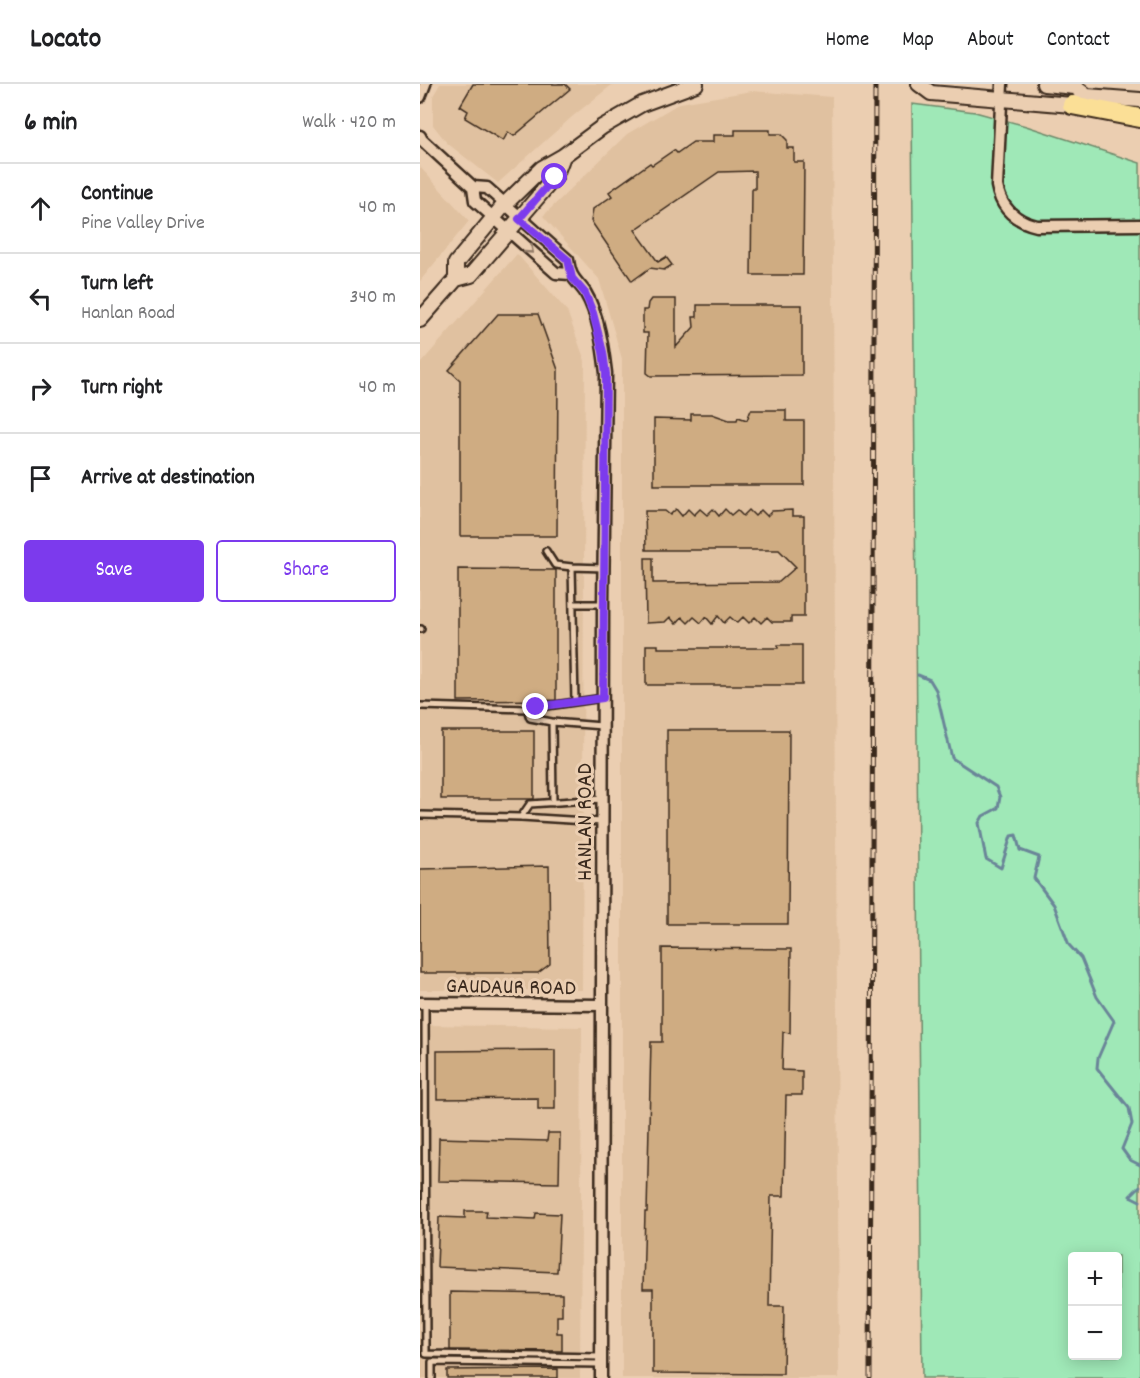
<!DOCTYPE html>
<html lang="en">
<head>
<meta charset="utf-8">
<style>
	body { margin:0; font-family:Dekko,sans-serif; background:#f6f6f6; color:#202124 }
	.controls { position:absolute; right:18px; bottom:18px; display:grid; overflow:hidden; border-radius:6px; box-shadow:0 3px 15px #0003 }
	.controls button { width:54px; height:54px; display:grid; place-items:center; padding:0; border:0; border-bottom:2px solid #e0e0e0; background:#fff; color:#202124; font:30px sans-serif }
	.stop { position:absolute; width:18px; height:18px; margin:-14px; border:4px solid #7c3aed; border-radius:50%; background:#fff }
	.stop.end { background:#7c3aed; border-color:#fff; box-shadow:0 2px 6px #0008 }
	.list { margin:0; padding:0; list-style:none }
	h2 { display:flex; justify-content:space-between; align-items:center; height:78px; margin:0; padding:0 24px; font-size:26px }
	h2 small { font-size:20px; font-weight:400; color:#757577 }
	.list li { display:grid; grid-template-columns:39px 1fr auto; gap:18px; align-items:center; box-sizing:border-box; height:90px; padding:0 24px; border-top:2px solid #e0e0e0 }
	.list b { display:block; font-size:22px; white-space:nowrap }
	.list p { margin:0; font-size:20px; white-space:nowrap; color:#757577 }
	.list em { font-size:20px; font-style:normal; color:#757577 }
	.actions { display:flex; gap:12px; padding:18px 24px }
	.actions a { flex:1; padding:14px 0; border:2px solid #7c3aed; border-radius:6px; text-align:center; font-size:21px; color:#7c3aed }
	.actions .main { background:#7c3aed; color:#fff }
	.icon { flex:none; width:33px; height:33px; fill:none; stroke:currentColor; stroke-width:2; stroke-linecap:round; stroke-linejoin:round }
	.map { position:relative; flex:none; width:720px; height:1294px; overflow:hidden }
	header { display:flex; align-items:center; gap:36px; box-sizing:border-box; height:84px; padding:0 30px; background:#fff; border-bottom:2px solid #e0e0e0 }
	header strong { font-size:28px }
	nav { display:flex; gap:33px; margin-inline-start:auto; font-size:21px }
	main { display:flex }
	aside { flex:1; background:#fff }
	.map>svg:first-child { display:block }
	.built { fill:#e0c1a0 }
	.green { fill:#9fe8b7; stroke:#6d896a; stroke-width:1.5; fill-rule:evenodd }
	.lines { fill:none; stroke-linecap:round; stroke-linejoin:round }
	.stream { stroke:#6a8598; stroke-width:3 }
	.building { fill:#cfac82; stroke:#3b2a1e; stroke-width:1.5 }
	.service-casing { stroke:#3b2a1e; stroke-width:10 }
	.minor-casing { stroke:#3b2a1e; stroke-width:15 }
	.secondary-casing { stroke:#3b2a1e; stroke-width:18 }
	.motorway-casing { stroke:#3b2a1e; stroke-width:22 }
	.service { stroke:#ebceb1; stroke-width:5 }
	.minor { stroke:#ebceb1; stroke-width:10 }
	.secondary { stroke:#ebceb1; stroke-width:14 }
	.motorway { stroke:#fbdf96; stroke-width:18 }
	.rail-casing { stroke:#3b2a1e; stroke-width:5 }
	.rail { stroke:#ebceb1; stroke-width:3; stroke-dasharray:9; stroke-linecap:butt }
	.oneway { stroke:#937c68 }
	.route { stroke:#7c3aed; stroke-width:8 }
	.labels { text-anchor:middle; stroke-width:6; stroke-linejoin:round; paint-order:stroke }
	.street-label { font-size:22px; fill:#3b2a1e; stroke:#ebceb1 }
</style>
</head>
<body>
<header>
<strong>Locato</strong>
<nav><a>Home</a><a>Map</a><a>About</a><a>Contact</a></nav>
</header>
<main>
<aside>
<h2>6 min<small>Walk · 420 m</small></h2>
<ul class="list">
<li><svg class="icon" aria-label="ahead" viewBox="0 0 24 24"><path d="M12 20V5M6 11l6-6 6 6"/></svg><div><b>Continue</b><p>Pine Valley Drive</p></div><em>40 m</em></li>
<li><svg class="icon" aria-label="left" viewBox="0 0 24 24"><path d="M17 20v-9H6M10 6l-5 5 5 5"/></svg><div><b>Turn left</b><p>Hanlan Road</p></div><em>340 m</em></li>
<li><svg class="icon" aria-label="right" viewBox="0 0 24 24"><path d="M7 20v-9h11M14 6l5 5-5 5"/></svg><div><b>Turn right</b></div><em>40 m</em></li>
<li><svg class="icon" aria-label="arrive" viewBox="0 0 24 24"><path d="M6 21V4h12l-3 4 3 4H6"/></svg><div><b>Arrive at destination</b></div></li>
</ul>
<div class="actions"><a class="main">Save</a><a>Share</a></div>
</aside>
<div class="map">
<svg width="720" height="1294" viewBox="0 0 720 1294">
	<rect width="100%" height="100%" fill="#ebceb1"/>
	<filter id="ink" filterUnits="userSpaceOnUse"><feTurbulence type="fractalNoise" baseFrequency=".0167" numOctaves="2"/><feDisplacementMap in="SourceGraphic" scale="12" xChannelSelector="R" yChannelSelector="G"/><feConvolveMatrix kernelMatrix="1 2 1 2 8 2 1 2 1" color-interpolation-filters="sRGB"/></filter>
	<g filter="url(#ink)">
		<path class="built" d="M20,0H193L153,32L78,99L27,59L13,41V12Z
			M332,7L412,13L419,1294H202V275L179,195L123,132L207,50L260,19Z
			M0,83L49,137L0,197Z
			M97,170L147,227L165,277L162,906H0V280Z
			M0,941L162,943L160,1294H0Z"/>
		<path class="green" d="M492,20L555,28L606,42L720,79V1294H502ZM652,1172H698V1272H652Z"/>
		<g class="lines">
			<path class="stream" d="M498,591L510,596L516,606L532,674L576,703L580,713L578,724L563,732L559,739L566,775L581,784L591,752L596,751L600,766L619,773L614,794L634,821L649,861L661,874L677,913L694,937L678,974L677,984L709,1024L712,1040L702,1065L710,1076L720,1081
				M720,1102L710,1112L720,1117"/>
		</g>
		<path class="building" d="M53,0H145L150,5L94,52L88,48L83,57L45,34L48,27L40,22Z
			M315,46H350V50H361L367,56V64H374V78H384L383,191H331L332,105H335V87L299,88L215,146L238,178L246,173L252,181L244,186L230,184L212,197L171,137L173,125L192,112L189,108L230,79L232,81L254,66L257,69L273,58H293V51H315Z
			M231,215H256V263L274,243L273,233H277V221H382V291L231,292L227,289L228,249H223V226H227L228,219Z
			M78,230H118L138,286L137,452H40V296L29,286Z
			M331,326H366V337H384V401H234V335L271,336V330H292L309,336H317L318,333L327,336Z
			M256,425L262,432L268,425L274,431L280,425L287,431L293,425L299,432L305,425L311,431L317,426L323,432L329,426L335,432L341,426L347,432L352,427L372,426V432H384V533H371V538H352L347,533L341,539L335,533L329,539L323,533L317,539L310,533L304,539L298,532L292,540L286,533L281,539L274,533L268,539L262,533L256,540L250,533L245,538L226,539L225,474H233V499L359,498L376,483L359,466H226L225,427H245L250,431Z
			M38,485L136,486V616L38,617Z
			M226,561H238V564H358V561H382V601H226Z
			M247,646H369L368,840H247Z
			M21,647H114V715H21Z
			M129,782L130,880L118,889H0V785Z
			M242,864L371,865L370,949L363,948L362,986L382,987V1011H366L364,1112H351L349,1222H364L363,1290L233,1289V1205H223L225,1128H227L231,958H242Z
			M135,966V1025H118V1014L17,1015V967Z
			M128,1049H140L139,1099L18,1097L19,1054L127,1057Z
			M45,1127H67L66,1133L115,1135L116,1129L140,1130L137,1188L17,1183L19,1133L45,1134Z
			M30,1208L142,1210V1232H137V1249H142V1267L30,1266Z
			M138,1285V1294H27V1286Z"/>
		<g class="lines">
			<g class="service-casing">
				<path id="service" d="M126,467L135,481L152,483
					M153,520H183
					M0,545H1
					M155,618L152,483L184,484
					M0,622L107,625L183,614
					M107,625L110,634L132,638
					M133,719L132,638L182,642
					M0,731L101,733L182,738
					M101,733L110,720L182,715
					M5,919L6,1270L181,1273
					M12,1294V1278L181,1280"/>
			</g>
			<g class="minor-casing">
				<path id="minor" d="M582,0L577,102C581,124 595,137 617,142L720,141
					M0,13L5,0
					M0,52L2,56L53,103L55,117L136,189L150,190
					M53,103L67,104L148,176C151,196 155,194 165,208C179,231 183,264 186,289L183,520L181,1294
					M0,919L181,921"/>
			</g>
			<g class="secondary-casing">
				<path id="secondary" d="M499,0L511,9L652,21L667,12
					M624,0L655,3L667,12L720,16
					M36,195V179L84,121L122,84L143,72L182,43L222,20L276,0
					M0,236L36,195L51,191L135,93L143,72"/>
			</g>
			<g class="motorway-casing">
				<path id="motorway" d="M652,21L720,34"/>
			</g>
			<use href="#service" class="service"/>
			<use href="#minor" class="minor"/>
			<use href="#secondary" class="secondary"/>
			<use href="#motorway" class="motorway"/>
			<g class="rail-casing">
				<path id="rail" d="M450,1294L455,0"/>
			</g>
			<use href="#rail" class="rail"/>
		</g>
		<defs><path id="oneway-chevron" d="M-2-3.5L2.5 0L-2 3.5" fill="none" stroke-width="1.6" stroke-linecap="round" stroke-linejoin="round" transform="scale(1.5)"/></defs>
		<use class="oneway" href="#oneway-chevron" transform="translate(110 166) rotate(41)"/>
	</g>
	<g class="lines" filter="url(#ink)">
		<path class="route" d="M116,623L183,614L186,290L183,268L173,229L165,209L152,194L148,176L99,135L135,93"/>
	</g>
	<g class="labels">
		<g class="street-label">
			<text transform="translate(163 738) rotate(-90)" y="8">HANLAN ROAD</text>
			<text transform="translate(91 901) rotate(1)" y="8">GAUDAUR ROAD</text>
		</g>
	</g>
</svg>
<div class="controls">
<button>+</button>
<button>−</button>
</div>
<div class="stop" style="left:135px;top:93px"></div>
<div class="stop end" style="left:116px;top:623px"></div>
</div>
</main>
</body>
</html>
